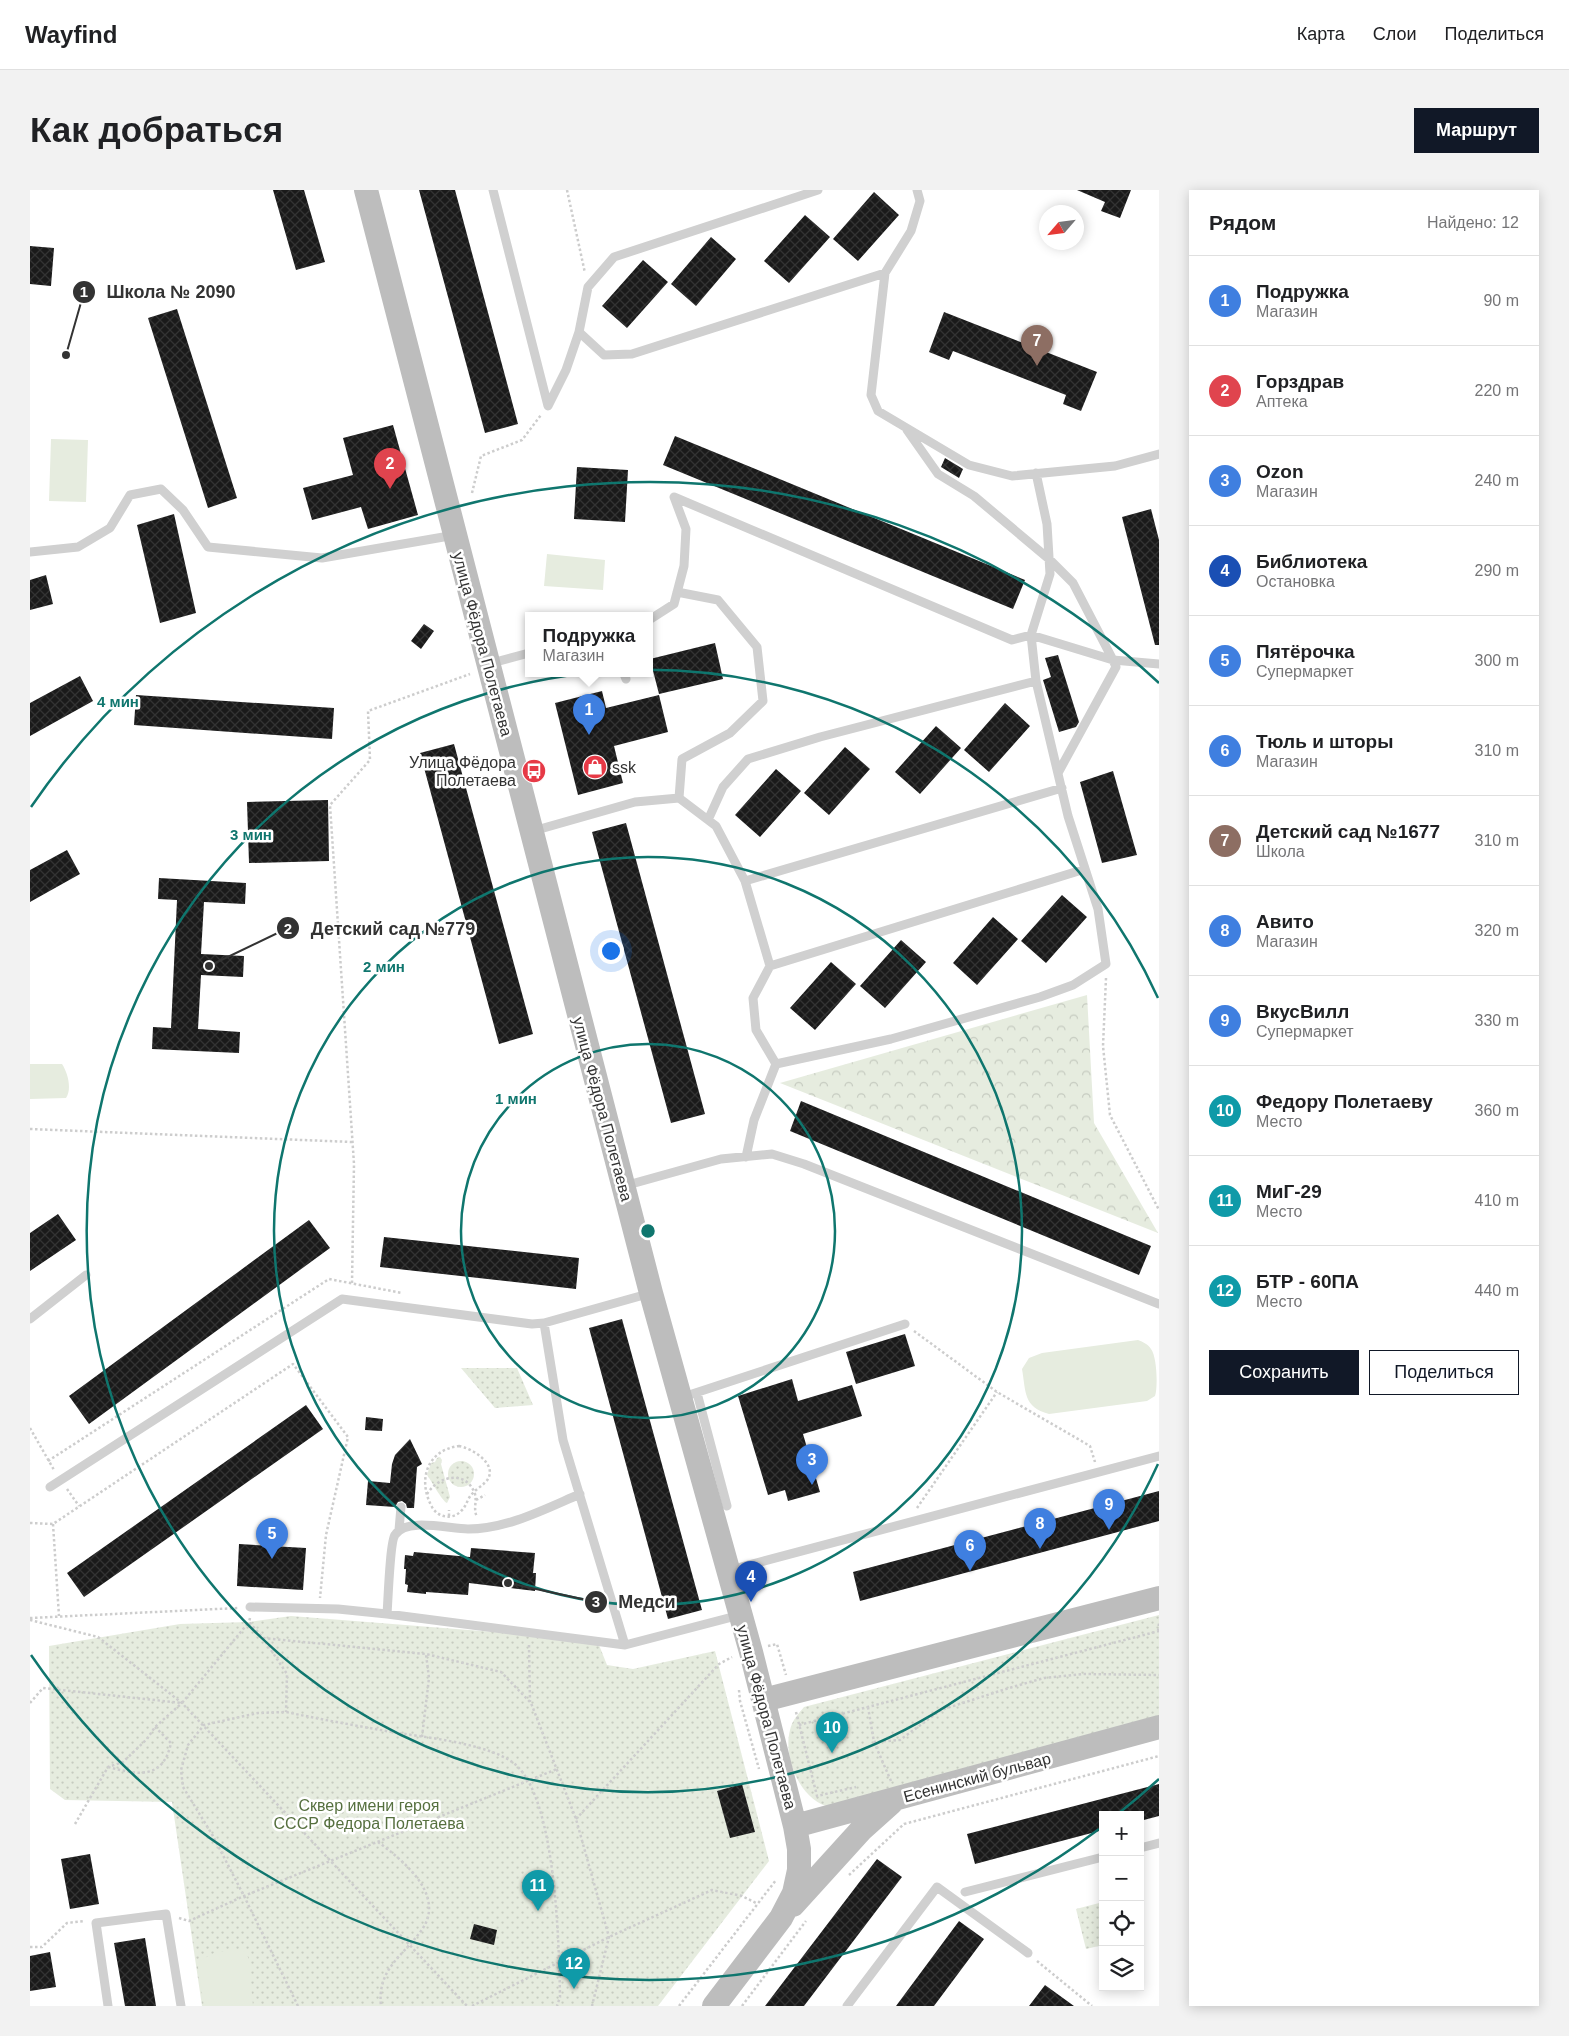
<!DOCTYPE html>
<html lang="ru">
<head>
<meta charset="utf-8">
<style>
	body { margin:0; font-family:Helvetica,sans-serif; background:#f2f2f2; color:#202124 }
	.controls { position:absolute; right:15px; bottom:15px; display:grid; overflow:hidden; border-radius:0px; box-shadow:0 2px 12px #0003 }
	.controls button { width:45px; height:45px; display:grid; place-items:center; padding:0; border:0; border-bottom:1px solid #e0e0e0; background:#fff; color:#202124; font:25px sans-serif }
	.compass { position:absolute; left:1009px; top:15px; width:45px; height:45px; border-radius:50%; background:#fff; box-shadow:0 2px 12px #0003; rotate:242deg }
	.you { position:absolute; left:580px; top:760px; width:18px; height:18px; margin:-12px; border:4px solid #fff; border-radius:50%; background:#1a73e8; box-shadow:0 0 0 8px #1a73e833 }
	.badge { display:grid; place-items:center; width:32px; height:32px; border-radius:50%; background:#111827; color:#fff; font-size:16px; font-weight:700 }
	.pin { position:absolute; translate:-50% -41px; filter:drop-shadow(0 1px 2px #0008) }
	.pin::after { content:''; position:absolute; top:26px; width:18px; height:15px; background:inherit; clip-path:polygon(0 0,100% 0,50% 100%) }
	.popup { position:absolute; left:495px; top:422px; width:128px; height:65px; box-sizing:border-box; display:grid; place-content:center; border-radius:0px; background:#fff; filter:drop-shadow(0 1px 4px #0005); font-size:16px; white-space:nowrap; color:#757577 }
	.popup b { font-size:19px; color:#202124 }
	.popup::after { content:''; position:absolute; left:50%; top:100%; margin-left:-10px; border:10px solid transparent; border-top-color:#fff }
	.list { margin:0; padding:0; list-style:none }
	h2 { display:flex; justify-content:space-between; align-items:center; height:65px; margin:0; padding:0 20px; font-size:21px }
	h2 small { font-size:16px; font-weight:400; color:#757577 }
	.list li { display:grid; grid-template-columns:32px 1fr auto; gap:15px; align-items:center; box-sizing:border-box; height:90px; padding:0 20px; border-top:1px solid #e0e0e0 }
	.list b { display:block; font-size:19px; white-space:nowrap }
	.list p { margin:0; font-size:16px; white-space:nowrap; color:#757577 }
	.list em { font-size:16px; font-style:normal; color:#757577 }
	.actions { display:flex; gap:10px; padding:15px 20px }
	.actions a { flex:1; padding:11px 0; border:1px solid #111827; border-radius:0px; text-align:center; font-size:18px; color:#111827 }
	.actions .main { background:#111827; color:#fff }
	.icon { flex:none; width:28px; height:28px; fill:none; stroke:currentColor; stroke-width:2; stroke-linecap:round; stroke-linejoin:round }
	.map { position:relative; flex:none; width:1129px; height:1816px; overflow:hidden; border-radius:0px }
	header { display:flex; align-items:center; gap:30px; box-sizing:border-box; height:70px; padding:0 25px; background:#fff; border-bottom:1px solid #e0e0e0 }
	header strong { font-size:24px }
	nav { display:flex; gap:28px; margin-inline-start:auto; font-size:18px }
	.intro { display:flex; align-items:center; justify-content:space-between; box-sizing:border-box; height:120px; padding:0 30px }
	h1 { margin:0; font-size:35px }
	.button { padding:12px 22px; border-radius:0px; background:#111827; color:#fff; font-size:18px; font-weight:700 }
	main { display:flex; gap:30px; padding:0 30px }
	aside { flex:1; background:#fff; border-radius:0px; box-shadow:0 2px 12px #0003 }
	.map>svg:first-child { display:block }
	.forest { fill:url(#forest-crowns) }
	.park { fill:url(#park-dots) }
	.pitch { fill:#e6ecdf }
	.building { fill:url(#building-cross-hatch) }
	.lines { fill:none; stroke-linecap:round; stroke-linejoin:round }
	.path { stroke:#cdcdcd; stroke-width:2.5; stroke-dasharray:2.5 2.5; stroke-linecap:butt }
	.lane { stroke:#d0d0d0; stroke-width:9 }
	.secondary { stroke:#bdbdbd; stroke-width:24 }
	.ring { fill:none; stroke:#0f766e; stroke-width:2.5 }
	.labels { text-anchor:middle; stroke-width:5; stroke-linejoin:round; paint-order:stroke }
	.street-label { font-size:16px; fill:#333; stroke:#fff }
	.poi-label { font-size:16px; fill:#333; stroke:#fff; text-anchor:end }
	.park-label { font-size:16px; fill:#56703f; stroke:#fff }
	.centre { fill:#0f766e; stroke:#fff; stroke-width:2.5 }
	.ring-label { font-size:15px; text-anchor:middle; font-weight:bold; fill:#0f766e; stroke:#fff; stroke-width:5; stroke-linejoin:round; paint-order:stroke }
	.leader { fill:none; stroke:#333; stroke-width:2 }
	.callout-dot { fill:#333; stroke:#fff; stroke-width:2 }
	.mark-label { font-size:15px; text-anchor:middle; font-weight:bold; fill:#fff }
	.callout-label { font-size:18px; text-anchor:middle; font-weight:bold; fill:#333; stroke:#fff; stroke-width:5; stroke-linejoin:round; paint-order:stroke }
</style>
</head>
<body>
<header>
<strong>Wayfind</strong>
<nav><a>Карта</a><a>Слои</a><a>Поделиться</a></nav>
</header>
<div class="intro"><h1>Как добраться</h1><a class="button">Маршрут</a></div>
<main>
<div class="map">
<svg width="1129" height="1816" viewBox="0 0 1129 1816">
	<defs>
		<pattern id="forest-crowns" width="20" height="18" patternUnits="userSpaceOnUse" patternTransform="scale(1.25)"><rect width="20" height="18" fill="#e6ecdf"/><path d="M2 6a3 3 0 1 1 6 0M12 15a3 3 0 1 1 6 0" fill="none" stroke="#c6cbc0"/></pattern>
		<pattern id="park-dots" width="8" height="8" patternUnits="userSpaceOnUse" patternTransform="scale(1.25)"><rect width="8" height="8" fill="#e6ecdf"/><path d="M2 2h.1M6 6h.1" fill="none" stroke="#c6cbc0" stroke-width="1.8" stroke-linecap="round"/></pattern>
		<pattern id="building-cross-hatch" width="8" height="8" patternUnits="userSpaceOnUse" patternTransform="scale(1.25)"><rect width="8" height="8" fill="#1a1a1a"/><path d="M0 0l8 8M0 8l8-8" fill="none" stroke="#333"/></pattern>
	</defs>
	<rect width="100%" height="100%" fill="#fff"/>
	<path class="forest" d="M1057,805L1064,933L1128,1043L750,893Z"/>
	<path class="park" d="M431,1178H487L503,1215L465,1218Z
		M407,1268L410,1267L412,1270L411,1274L420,1307L417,1313C412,1311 401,1290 397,1285L401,1273L405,1272Z
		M418 1284a13 13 0 1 1 26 0a13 13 0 1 1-26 0Z
		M1129,1425V1528L796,1616C769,1607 753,1567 760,1540C762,1531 768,1524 774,1517Z
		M261,1426L567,1450L577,1475L603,1479L685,1461L739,1671L628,1816H172L142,1612L35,1610L20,1599L19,1456L150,1434L219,1432Z
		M1073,1712V1755L1056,1759L1046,1719Z"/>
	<path class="pitch" d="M21,249L58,250L56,312L19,311Z
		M517,364L575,370L573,400L514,396Z
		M0,874H32C38,883 42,899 36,908L0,909Z
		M1108,1150C1113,1152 1118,1154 1121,1159C1127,1167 1128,1197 1125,1206L1117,1211L1019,1224C993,1217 996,1202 992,1179L999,1168L1012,1163Z
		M205,1759L213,1760L218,1767L223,1816H174L168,1777L171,1770L184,1763Z"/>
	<path class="building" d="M243,0H274L295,72L266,80Z
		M389,0H425L488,234L455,243Z
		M1047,0H1101L1090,28L1071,21L1075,12Z
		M844,2L869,25L828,71L803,49Z
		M775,25L800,47L759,93L734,71Z
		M681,47L706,69L666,116L641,94Z
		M0,56L24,58L21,96L0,94Z
		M613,70L638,92L597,138L572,116Z
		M147,119L207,308L178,318L118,128Z
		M914,122L1067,182L1051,221L1033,214L1036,205L923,161L919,170L899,162Z
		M363,235L388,325L338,339L331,317L282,330L273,298L323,285L313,248Z
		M645,246L995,390L983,419L633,275Z
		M915,268L933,279L929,288L911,277Z
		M547,277L598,280L595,332L544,329Z
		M1121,319L1129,350V455H1125L1092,327Z
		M144,324L166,423L130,433L107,335Z
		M16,385L23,414L0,420V390Z
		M394,434L404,441L391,459L381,451Z
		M685,453L693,489L629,504L620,469Z
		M1028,465L1049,532L1046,537L1029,542L1013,490L1021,487L1015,468Z
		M50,486L63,511L0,546V513Z
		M572,501L576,518L629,505L638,542L584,556L593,593L548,605L525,513Z
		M106,505L304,518L302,549L104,535Z
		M975,513L1000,536L959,582L934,560Z
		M906,536L931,558L890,604L865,582Z
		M424,554L503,844L469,854L390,563Z
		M815,557L840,579L799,625L774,603Z
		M746,579L771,601L730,647L705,625Z
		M1083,581L1107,665L1072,673L1050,592Z
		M298,610L299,671L219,673L217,612Z
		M596,633L675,924L641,933L562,642Z
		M37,660L50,684L0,712V680Z
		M129,688L216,693L215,714L174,712L171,764L214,766L213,787L171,785L168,839L210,842L209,863L122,859L123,837L141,838L147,710L128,709Z
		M1032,705L1057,727L1016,773L991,751Z
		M963,727L988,749L947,795L923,773Z
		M871,750L896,772L855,818L830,796Z
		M801,772L826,794L785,840L760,818Z
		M771,911L1121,1056L1109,1085L760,941Z
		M28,1024L46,1050L0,1081V1043Z
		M279,1030L300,1058L59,1234L39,1206Z
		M354,1047L549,1068L546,1099L350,1077Z
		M592,1129L672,1420L638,1429L559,1138Z
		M875,1144L885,1176L826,1194L816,1162Z
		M762,1189L768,1211L822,1195L832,1226L773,1244L790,1302L758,1311L755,1300L738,1305L708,1206Z
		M276,1215L293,1239L54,1407L37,1383Z
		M336,1227L353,1229L352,1241L335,1240Z
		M380,1249L392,1274L387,1277L384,1318H377L376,1314L372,1311L368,1312L365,1317L336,1315L338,1291L360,1293L362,1274L365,1265Z
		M1129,1301V1331L830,1411L823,1382Z
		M209,1354L276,1358L273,1400L207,1396Z
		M441,1358L505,1363L503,1383H506L505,1401L439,1393L438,1405L396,1402V1404L377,1402L378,1395L375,1394L376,1379H374L375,1365L383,1366L384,1362L440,1367Z
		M712,1594L725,1642L700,1648L687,1601Z
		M1129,1594V1626L1110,1631V1625H1073V1640L945,1674L937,1644Z
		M60,1664L69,1714L40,1719L31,1669Z
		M847,1669L872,1687L774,1816H735Z
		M929,1731L954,1749L904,1816H866Z
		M444,1734L467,1740L464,1755L440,1749Z
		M115,1748L126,1816H95L84,1753Z
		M20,1762L26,1797L0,1801V1766Z
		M1015,1795L1044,1816H999Z"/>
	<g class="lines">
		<path class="path" d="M537,0L555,83
			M442,303L451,266L492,250L511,225
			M1076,788L1073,856L1080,925L1129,1020
			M0,939L322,952
			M322,1093L324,974L300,615L340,570L338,521L440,484
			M884,1141L967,1202L1060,1256L1065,1272
			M0,1238L24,1280
			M429,1256C441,1258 467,1273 458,1289C454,1295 446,1299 441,1305C437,1310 436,1317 431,1321C423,1330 408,1328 402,1317C387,1290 397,1260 429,1256Z
			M18,1271L299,1089L372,1103
			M37,1299L49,1316
			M397,1304C408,1286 436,1279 445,1304C447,1312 443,1319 447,1327
			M446,1310L455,1305
			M887,1318L967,1202
			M419,1326V1320
			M0,1333L23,1334L263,1174L318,1247L296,1345L290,1408
			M23,1334L29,1426
			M0,1428L208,1418
			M220,1428L219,1432L233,1448L257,1484L256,1522
			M0,1430L68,1447L152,1513L437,1816
			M1128,1441L1129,1433
			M233,1448L396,1464L471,1482L501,1513L546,1629L579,1747L562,1816
			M499,1455L500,1512
			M738,1456L747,1454L756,1485
			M709,1500L710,1511L729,1579
			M0,1513L13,1498L152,1513L219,1432
			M838,1517L844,1552L870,1550L911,1520L979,1498L1014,1488L1054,1484L1129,1485
			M766,1522L787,1606L826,1597
			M769,1535L1129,1441
			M392,1547L399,1488L396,1464
			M844,1552L861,1591
			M78,1577C108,1585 133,1590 141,1553L125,1537
			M546,1629L689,1474L702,1467
			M45,1634L78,1577L93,1572L117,1549L125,1537L152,1513
			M348,1652C374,1671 417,1706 391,1741C372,1767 347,1779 351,1816
			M819,1685L874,1634L1129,1566
			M149,1728L159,1731L214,1706L527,1579
			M0,1757H12L37,1733L55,1731
			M1007,1771L1062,1816
			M268,1816L214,1706L183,1646L153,1597L151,1580L158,1555L174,1535L228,1523L256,1522C289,1529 323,1535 356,1541C390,1547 463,1553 487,1576C526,1613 529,1754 530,1807L527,1816
			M442,1816L579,1747L682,1700L712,1706L728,1714
			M649,1816L746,1690
			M712,1816L776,1731"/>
		<path class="lane" d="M463,0L518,216L536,180L549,142
			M788,0L584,67L558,97L549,142L574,165L602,164L855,83
			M887,0L890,11L881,41L855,83L841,205L848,221L939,275L982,286L1085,276L1129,264
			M877,240L908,284L944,306L1019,369L1043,393L1083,470L1086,477L1028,583
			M0,362L48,357L80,338L100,305L131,299L153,320L178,357L292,368L425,345
			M647,402L688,410L727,457L733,511L700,543L652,569L649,608
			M619,430L644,414L654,376L656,339L644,307L982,450L1001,445L1083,470L1129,474
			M458,474L499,463
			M594,484L596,489
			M678,630L693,597L718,569L790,547L1006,491
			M503,641L605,612L649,608L686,636L715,691L740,776L723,808L726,840L746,874L724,930L716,967
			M715,691L1032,598
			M740,776L1055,679
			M746,874L861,849L1010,807L1043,795L1076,774L1068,719L1038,626L1006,491L1001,445L1020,384L1017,334L1006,283
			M594,996L691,969L742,964L774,974L1129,1114
			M621,1103L514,1133L533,1250L595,1455L710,1425
			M0,1129L56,1085
			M667,1203L697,1316
			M650,1208L875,1134
			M20,1297L312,1109L502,1134L514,1133
			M369,1340L371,1317
			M700,1380L1129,1266
			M220,1417L308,1419L357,1424L595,1455
			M357,1424C358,1412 360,1351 365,1345C376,1327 419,1339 438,1339C477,1339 515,1319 550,1304
			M1110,1658L1129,1653
			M935,1702L1073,1667
			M78,1816L66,1733L136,1724L151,1816
			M817,1816L907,1697L998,1763"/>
		<path class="secondary" d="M336,0L621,1103L721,1462L765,1636L769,1659V1680L764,1703L751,1728L684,1816
			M734,1510L1129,1408
			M765,1636L1129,1537
			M763,1715L832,1639L861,1613"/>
	</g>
	<g class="ring">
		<circle cx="618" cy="1041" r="187"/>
		<circle cx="618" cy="1041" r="374"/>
		<path d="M1128 1274A561 561 0 1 1 1128 808"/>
		<path d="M1129 1589A749 749 0 0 1 1089 1623M1069 1639A749 749 0 0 1 1 1465M1 617A749 749 0 0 1 1129 493"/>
	</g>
	<defs>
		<g id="shop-disc" transform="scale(1.25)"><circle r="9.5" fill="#e63946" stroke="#fff"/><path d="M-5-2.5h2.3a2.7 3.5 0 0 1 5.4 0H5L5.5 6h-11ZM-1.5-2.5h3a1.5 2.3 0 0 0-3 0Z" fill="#fff"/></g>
		<g id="bus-disc" transform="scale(1.25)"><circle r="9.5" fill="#e63946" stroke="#fff"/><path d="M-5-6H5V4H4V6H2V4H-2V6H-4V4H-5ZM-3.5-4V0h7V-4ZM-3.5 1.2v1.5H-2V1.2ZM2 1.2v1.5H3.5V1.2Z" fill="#fff"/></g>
	</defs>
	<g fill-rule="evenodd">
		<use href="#shop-disc" x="565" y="577"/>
		<use href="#bus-disc" x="504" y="581"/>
	</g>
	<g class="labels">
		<g class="street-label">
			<text transform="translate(453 454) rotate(75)" y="6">улица Фёдора Полетаева</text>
			<text transform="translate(573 919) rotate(75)" y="6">улица Фёдора Полетаева</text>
			<text transform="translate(737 1527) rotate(75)" y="6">улица Фёдора Полетаева</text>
			<text transform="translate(947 1587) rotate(-15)" y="6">Есенинский бульвар</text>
		</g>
		<g class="poi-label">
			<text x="486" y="578">Улица Фёдора<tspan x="486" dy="18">Полетаева</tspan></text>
			<text x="582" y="583" text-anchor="start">ssk</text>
		</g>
		<g class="park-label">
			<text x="339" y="1621">Сквер имени героя<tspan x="339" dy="18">СССР Федора Полетаева</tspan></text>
		</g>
	</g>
	<circle cx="618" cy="1041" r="8" class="centre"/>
	<g class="ring-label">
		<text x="88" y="517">4 мин</text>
		<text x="221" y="650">3 мин</text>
		<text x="354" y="782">2 мин</text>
		<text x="486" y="914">1 мин</text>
	</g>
	<path class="leader" d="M36 165L54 102M179 776L258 738M478 1393L566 1412"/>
	<g class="callout-dot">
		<circle cx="36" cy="165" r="5"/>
		<circle cx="179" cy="776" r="5"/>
		<circle cx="478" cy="1393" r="5"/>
		<circle cx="54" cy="102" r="12"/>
		<circle cx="258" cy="738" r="12"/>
		<circle cx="566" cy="1412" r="12"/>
	</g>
	<g class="mark-label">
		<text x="54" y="107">1</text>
		<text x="258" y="744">2</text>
		<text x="566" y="1417">3</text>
	</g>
	<g class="callout-label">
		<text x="141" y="108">Школа № 2090</text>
		<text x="363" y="745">Детский сад №779</text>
		<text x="617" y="1418">Медси</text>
	</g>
</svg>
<div class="controls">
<button>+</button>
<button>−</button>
<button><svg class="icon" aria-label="locate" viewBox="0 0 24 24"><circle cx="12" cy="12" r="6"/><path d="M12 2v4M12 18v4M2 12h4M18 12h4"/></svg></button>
<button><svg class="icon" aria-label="layers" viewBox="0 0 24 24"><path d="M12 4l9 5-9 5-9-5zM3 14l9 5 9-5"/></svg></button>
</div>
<svg class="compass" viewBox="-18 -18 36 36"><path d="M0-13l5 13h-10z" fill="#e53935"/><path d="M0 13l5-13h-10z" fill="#757577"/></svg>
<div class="you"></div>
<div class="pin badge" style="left:559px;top:545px;background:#3f7fe0">1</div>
<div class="popup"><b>Подружка</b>Магазин</div>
<div class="pin badge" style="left:360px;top:299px;background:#e0444e">2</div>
<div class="pin badge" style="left:782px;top:1295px;background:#3f7fe0">3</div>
<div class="pin badge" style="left:721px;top:1412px;background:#1a4fb4">4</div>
<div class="pin badge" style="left:242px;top:1369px;background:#3f7fe0">5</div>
<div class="pin badge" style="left:940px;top:1381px;background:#3f7fe0">6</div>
<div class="pin badge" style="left:1007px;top:176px;background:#8d6e63">7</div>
<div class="pin badge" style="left:1010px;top:1359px;background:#3f7fe0">8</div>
<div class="pin badge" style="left:1079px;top:1340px;background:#3f7fe0">9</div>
<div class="pin badge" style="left:802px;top:1563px;background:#0f9aa8">10</div>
<div class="pin badge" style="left:508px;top:1721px;background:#0f9aa8">11</div>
<div class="pin badge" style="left:544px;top:1799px;background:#0f9aa8">12</div>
</div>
<aside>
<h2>Рядом<small>Найдено: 12</small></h2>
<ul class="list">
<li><span class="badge" style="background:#3f7fe0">1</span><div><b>Подружка</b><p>Магазин</p></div><em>90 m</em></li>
<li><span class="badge" style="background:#e0444e">2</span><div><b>Горздрав</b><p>Аптека</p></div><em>220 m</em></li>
<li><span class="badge" style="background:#3f7fe0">3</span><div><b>Ozon</b><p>Магазин</p></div><em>240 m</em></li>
<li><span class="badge" style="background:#1a4fb4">4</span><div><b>Библиотека</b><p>Остановка</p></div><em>290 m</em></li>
<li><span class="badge" style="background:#3f7fe0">5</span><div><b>Пятёрочка</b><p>Супермаркет</p></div><em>300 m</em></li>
<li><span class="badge" style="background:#3f7fe0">6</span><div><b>Тюль и шторы</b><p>Магазин</p></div><em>310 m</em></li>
<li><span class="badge" style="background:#8d6e63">7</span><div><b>Детский сад №1677</b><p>Школа</p></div><em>310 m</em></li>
<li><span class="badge" style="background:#3f7fe0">8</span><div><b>Авито</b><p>Магазин</p></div><em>320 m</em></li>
<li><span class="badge" style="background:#3f7fe0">9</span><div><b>ВкусВилл</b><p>Супермаркет</p></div><em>330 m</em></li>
<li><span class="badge" style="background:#0f9aa8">10</span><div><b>Федору Полетаеву</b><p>Место</p></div><em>360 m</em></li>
<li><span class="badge" style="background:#0f9aa8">11</span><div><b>МиГ-29</b><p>Место</p></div><em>410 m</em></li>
<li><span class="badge" style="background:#0f9aa8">12</span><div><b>БТР - 60ПА</b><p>Место</p></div><em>440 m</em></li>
</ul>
<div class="actions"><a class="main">Сохранить</a><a>Поделиться</a></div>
</aside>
</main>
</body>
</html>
